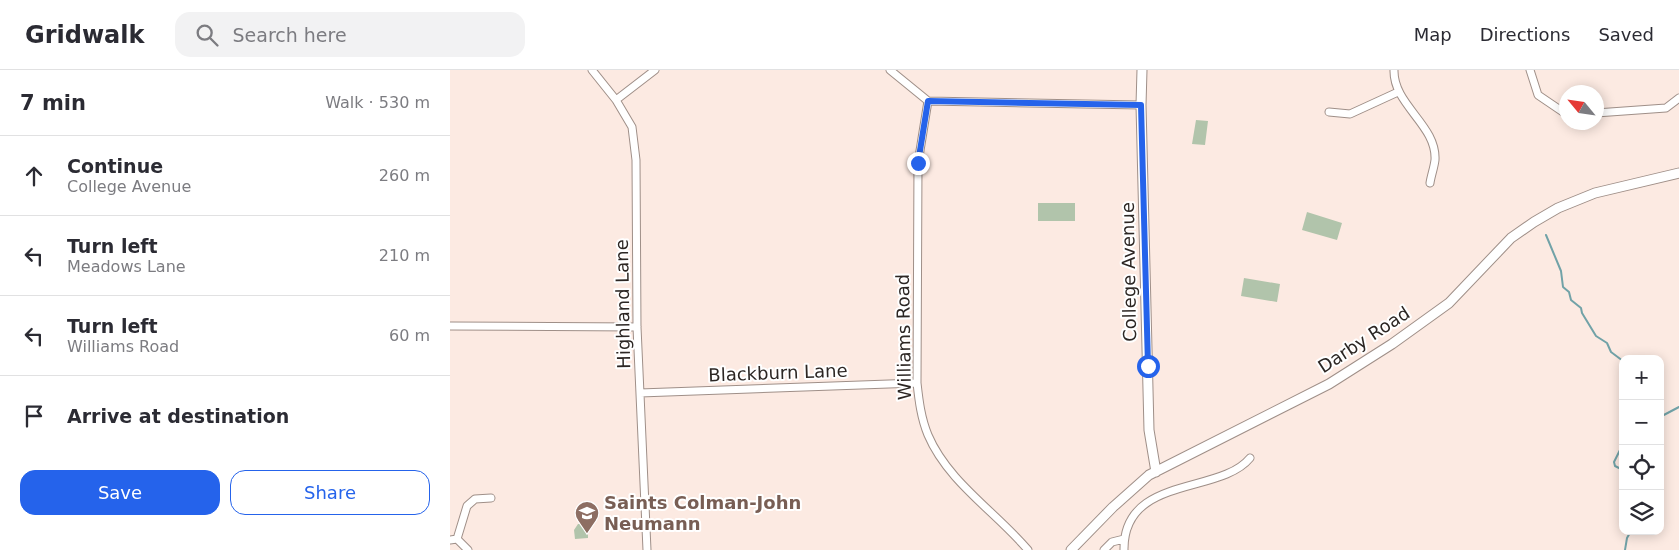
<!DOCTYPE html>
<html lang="en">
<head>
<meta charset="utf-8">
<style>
	body { margin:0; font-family:"DejaVu Sans",sans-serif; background:#f2f2f3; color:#2b2b33 }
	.controls { position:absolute; right:15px; bottom:15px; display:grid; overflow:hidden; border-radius:10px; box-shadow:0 2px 12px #0003 }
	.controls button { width:45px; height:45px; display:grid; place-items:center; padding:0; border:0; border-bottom:1px solid #e1e1e2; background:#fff; color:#2b2b33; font:25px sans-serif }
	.compass { position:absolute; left:1109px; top:15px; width:45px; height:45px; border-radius:50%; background:#fff; box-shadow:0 2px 12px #0003; rotate:299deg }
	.stop { position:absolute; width:15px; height:15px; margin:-11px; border:4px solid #2563eb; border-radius:50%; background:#fff }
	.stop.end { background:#2563eb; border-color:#fff; box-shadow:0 1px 5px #0008 }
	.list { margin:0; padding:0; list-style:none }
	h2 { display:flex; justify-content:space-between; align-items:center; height:65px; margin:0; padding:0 20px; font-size:21px }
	h2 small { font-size:16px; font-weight:400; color:#7c7c81 }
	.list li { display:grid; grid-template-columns:32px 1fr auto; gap:15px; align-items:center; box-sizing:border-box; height:80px; padding:0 20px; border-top:1px solid #e1e1e2 }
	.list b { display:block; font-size:19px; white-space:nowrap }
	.list p { margin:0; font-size:16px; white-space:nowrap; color:#7c7c81 }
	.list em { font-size:16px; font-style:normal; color:#7c7c81 }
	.actions { display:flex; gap:10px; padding:15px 20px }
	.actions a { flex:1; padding:11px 0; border:1px solid #2563eb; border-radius:15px; text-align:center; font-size:18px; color:#2563eb }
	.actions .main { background:#2563eb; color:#fff }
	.icon { flex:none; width:28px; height:28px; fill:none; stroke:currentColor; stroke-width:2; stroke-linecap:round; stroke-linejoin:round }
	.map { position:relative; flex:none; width:1229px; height:480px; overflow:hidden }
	header { display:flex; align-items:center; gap:30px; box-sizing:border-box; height:70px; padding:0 25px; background:#fff; border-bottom:1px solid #e1e1e2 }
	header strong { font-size:24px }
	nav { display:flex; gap:28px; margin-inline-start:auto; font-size:18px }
	.search { width:350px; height:45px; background:#f2f2f3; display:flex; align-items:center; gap:12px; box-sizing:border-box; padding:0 18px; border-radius:15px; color:#7c7c81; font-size:19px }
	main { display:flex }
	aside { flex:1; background:#fff }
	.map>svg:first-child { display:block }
	.green { fill:#b1c4ab }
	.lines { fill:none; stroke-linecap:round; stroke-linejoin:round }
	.stream { stroke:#71a2a7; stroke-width:2 }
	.minor-casing { stroke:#9f8f88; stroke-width:9 }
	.major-casing { stroke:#9f8f88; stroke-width:11 }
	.minor { stroke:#fff; stroke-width:7 }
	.major { stroke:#fff; stroke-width:9 }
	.route { stroke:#2563eb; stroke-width:6 }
	.labels { text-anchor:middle; stroke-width:4; stroke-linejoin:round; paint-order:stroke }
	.street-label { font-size:18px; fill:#2c2623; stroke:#fff }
	.education-label { font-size:18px; font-weight:bold; fill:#785e54; stroke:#fff; text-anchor:start }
</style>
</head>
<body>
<header>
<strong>Gridwalk</strong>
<div class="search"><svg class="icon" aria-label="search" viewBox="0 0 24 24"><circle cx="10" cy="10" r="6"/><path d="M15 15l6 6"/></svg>Search here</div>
<nav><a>Map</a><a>Directions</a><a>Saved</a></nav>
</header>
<main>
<aside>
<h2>7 min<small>Walk · 530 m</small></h2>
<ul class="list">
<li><svg class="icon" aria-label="ahead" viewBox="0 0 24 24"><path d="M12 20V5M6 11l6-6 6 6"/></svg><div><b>Continue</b><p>College Avenue</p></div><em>260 m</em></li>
<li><svg class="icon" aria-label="left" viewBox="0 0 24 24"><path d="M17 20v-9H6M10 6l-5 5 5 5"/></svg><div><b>Turn left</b><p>Meadows Lane</p></div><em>210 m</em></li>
<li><svg class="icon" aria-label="left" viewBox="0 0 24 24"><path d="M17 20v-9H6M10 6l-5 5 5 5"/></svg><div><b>Turn left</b><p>Williams Road</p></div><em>60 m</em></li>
<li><svg class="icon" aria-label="arrive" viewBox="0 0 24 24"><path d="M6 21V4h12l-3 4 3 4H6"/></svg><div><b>Arrive at destination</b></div></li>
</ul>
<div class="actions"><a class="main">Save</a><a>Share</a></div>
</aside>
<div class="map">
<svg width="1229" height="480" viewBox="0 0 1229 480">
	<rect width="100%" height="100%" fill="#fceae2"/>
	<path class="green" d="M746,50L758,51L755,75L742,74Z
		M588,133H625V151H588Z
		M857,142L892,153L887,170L852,160Z
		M794,208L830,214L827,232L791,226Z
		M128,454H138V468L125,469L124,460Z"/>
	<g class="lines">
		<path class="stream" d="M1096,165L1111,201L1113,217L1119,222L1121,230L1131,238L1132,243L1146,266L1157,273L1161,282L1173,291
			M1210,347L1229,337
			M1173,374L1164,392L1165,396L1173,400
			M1175,480L1177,468L1181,461"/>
		<g class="minor-casing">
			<path id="minor" d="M142,0L166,30L182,57L186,90L187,257L197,480
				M440,0L478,31L691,35
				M944,0C943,35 987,55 985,90C984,98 981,106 980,113
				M1080,0L1088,25L1116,44
				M166,30L205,0
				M478,31L468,93L467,313C469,331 471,348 478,365C498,412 546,442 578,480
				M879,42L900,44L948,22
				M1146,43L1216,38L1229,28
				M0,256L187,257
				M190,323L467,313
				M7,469L17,436L25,429L41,428
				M0,470L7,469L18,480
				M654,480L662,472L674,469
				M674,480C673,405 770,425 800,388"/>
		</g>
		<g class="major-casing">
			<path id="major" d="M692,0L691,35L699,360L706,402
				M621,480L663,437L699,405L879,314L942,274L999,233L1061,168L1084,152L1108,138L1145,123L1229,103"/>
		</g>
		<use href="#minor" class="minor"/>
		<use href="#major" class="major"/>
	</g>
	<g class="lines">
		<path class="route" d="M468,93L478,31L691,35L698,296"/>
	</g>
	<defs>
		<g id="school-pin" transform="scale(1.25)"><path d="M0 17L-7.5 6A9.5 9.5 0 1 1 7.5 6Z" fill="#8d6e63" stroke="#fff"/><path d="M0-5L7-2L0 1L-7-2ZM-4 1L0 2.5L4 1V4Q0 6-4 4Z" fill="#fff"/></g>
	</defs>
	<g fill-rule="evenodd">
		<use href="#school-pin" x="137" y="443"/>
	</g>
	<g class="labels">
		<g class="street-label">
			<text transform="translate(679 202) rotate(-91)" y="6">College Avenue</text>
			<text transform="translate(173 234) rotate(-91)" y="6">Highland Lane</text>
			<text transform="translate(454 267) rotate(-91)" y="6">Williams Road</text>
			<text transform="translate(914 270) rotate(-33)" y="6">Darby Road</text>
			<text transform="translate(328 303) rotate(-2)" y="6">Blackburn Lane</text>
		</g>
		<g class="education-label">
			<text x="154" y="439">Saints Colman-John<tspan x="154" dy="21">Neumann</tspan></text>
		</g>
	</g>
</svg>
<div class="controls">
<button>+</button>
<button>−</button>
<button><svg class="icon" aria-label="locate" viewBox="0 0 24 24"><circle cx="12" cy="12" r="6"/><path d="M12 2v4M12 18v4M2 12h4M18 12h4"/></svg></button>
<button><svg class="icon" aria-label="layers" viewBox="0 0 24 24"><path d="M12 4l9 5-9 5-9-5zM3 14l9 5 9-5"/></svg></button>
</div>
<svg class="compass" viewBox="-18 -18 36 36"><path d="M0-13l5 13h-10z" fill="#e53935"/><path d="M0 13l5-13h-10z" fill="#7c7c81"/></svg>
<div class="stop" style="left:698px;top:296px"></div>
<div class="stop end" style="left:468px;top:93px"></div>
</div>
</main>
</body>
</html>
